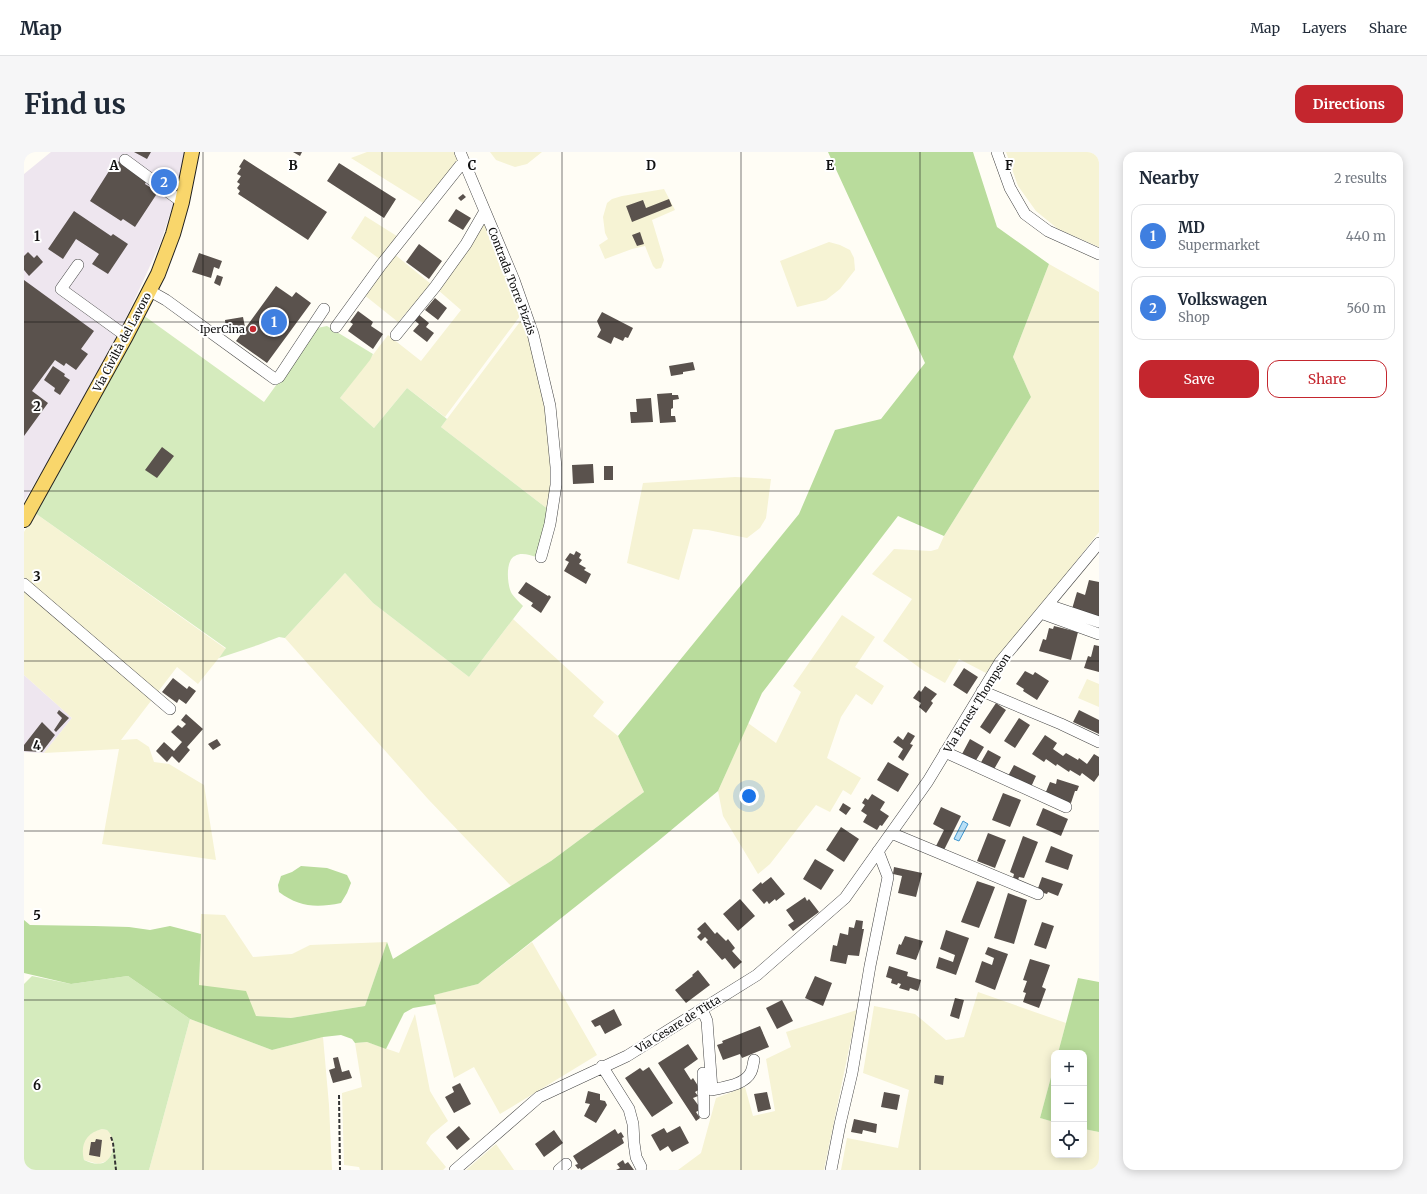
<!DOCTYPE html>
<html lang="en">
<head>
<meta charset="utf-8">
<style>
	body { margin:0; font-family:Merriweather,serif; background:#f6f6f7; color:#1f2937 }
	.controls { position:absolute; right:12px; bottom:12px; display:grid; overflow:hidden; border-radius:8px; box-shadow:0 2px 10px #0003 }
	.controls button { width:36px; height:36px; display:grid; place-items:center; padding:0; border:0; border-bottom:1px solid #e0e1e3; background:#fff; color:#1f2937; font:20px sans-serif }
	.you { position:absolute; left:725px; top:644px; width:14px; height:14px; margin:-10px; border:3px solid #fff; border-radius:50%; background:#1a73e8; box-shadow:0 0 0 6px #1a73e833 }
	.badge { display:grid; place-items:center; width:26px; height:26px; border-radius:50%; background:#c4262e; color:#fff; font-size:13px; font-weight:700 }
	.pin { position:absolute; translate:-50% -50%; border:2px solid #fff; box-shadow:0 1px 4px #0006 }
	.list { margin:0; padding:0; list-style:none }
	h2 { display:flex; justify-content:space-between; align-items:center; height:52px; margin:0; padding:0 16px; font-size:17px }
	h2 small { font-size:13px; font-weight:400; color:#747a83 }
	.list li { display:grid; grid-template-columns:26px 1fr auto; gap:12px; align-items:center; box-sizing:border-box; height:64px; margin:0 8px 8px; padding:0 8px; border:1px solid #e0e1e3; border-radius:12px }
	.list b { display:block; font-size:15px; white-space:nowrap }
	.list p { margin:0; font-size:13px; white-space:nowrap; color:#747a83 }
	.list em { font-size:13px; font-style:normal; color:#747a83 }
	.actions { display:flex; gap:8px; padding:12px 16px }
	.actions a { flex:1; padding:9px 0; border:1px solid #c4262e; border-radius:12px; text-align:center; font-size:14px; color:#c4262e }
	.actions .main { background:#c4262e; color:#fff }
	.icon { flex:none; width:22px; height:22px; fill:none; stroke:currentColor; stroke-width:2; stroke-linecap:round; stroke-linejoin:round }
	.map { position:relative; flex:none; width:1075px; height:1018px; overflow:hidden; border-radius:12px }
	header { display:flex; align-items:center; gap:24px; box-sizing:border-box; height:56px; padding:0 20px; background:#fff; border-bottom:1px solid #e0e1e3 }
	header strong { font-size:19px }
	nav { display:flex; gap:22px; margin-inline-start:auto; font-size:14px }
	.intro { display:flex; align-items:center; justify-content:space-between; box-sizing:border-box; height:96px; padding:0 24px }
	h1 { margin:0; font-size:28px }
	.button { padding:10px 18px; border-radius:12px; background:#c4262e; color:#fff; font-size:14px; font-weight:700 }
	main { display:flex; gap:24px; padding:0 24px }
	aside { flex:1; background:#fff; border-radius:12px; box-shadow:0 2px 10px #0003 }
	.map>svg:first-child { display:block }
	.industrial { fill:#eee6ef }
	.farmland { fill:#f6f3d4 }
	.green { fill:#d5ebbd; fill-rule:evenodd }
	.forest { fill:#b9dc9c }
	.water { fill:#b9e0f7; stroke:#3f96cf }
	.building { fill:#5a524d }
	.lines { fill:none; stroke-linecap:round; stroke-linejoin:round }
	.minor-casing { stroke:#444; stroke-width:12 }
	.major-casing { stroke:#222; stroke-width:16 }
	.path { stroke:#333; stroke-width:2; stroke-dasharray:4 2; stroke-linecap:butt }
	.minor { stroke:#fff; stroke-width:11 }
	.major { stroke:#f9d66b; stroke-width:14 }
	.grid { fill:none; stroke:#111; stroke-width:1; stroke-opacity:0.55 }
	.poi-dot { fill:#c4262e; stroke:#fff; stroke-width:1.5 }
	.labels { text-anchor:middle; stroke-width:4; stroke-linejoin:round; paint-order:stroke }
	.street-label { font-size:11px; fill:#111; stroke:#fff }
	.poi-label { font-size:11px; fill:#111; stroke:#fff; text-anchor:end }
	.grid-label { font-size:13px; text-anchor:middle; font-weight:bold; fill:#111; stroke:#fff; stroke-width:4; stroke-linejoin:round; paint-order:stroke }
</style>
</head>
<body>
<header>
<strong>Map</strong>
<nav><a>Map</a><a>Layers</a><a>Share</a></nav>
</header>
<div class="intro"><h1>Find us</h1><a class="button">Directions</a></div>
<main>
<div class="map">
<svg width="1075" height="1018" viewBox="0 0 1075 1018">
	<rect width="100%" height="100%" fill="#fffdf5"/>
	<path class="industrial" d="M27,0H162L153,41L136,92L98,175L33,294L0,349V22Z
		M0,523L48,566L20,601L0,600Z"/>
	<path class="farmland" d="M343,0H432L437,11L404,54L327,6Z
		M466,0H518L503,12L491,15L472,8Z
		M982,0H1075V95L1034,77L1012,59L994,34Z
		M640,37L651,58L628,68L640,108L637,116L632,117L629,114L621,94L608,97L581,107L575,93L584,87L581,81L579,65L583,51L588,47L598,44Z
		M341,64L376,86L357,108L327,86Z
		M462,66L496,164L421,265L383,236L350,276L316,246L364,183L397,209L437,158L414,138Z
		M805,90L816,93L826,98L830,106L831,118L816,137L802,148L773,155L756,109Z
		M369,101L407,132L374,170L339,142Z
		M1025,112L1075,140V380L1014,458L962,521L935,507L921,531L900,519L859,489L888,447L848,422L870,397L907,399L914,397L920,384L1007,245L989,205Z
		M498,167L510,197L522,244L531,324L525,358L417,275Z
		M711,325L747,327L742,366L736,376L723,386L684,378L669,377L655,428L603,411L619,331Z
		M11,361L202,497L174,532L153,515L97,588L113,587L125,595L130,610L145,612L180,633L192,708L78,692L95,597L20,601L48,566L0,523V380Z
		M321,421L349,451L445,525L489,467L580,550L569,564L594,584L620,640L527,709L487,734L404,647L261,486Z
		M818,463L851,485L831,515L860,534L848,553L832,542L817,565L803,606L837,626L827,643L819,638L806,660L792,653L746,712L734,722L699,664L694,639L724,571L752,591L777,540L769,534Z
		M1063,527L1075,532V555L1054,546Z
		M177,762L201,763L229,805L268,802L286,793L363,790L341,854L267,866L232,864L175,833Z
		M508,790L573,903L476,962L450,915L430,926L409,843L454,832Z
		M954,840L1042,871L1034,901H1030V914L1016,966L1030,970V1003H1060V977L1075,980V1018H817L823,986L874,996L885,938L839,921L850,854L891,862L922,888L940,885Z
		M833,858L800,1018H654L677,1001L692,946L721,935L729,964L751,959L742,907L767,895L762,880Z
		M391,862L406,939L424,969L407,983L402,991L422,1015L419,1018H336L335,1015L320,1013L318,941L338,935L331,891L343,890L375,901Z
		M166,867L248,898L299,885L305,953L308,1018H125Z
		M78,977L83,978L88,982L89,991L87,1003L83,1009L74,1012L60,1008L58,1001V993L61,987L65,983L71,979Z
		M472,992L490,1018H442Z"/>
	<path class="green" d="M119,163L240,250L293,176L303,174L349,202L346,208L316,246L350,276L383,236L423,267L417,275L525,358L512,405C506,403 497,400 491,404C481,408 483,434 488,442C491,446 495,450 499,454L445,525L349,451L321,421L261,486L255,485L234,493L195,506L202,496L11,361Z
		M8,824L47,832L104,824L166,867L125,1018H0V832ZM78,977L83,978C88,983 90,988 89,996C86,1013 74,1015 60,1008C56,993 62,981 78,977Z"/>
	<path class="forest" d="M804,0H949L973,75L1025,112L989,205L1007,245L920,384L874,364L738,541L694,639L633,690L454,832L410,843L412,852L389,856L380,861L362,897L343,890L331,891L328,887L317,883L299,885L248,898L166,867L104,824L47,832L0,821V768L6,773L70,774L105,775L126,778L146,774L177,782L175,833L222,839L232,864L267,866L341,854L363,790L369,807L527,709L620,640L594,584L775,362L811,278L857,267L901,211Z
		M277,714L303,716L323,723L327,731L323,741L317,751C292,756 275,755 255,740L254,733L257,724L268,720Z
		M1054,826L1075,830V980L1060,977V901H1034Z
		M1030,914V970L1016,966Z"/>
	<path class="water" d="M939,669L944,672L935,689L930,687Z"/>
	<path class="building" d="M110,0H127L123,7Z
		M269,0H278L276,4Z
		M220,7L303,60L284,88L214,42L216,39L213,36L216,32L213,30L217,24L213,22L217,16L215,15Z
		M92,8L123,28L121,32L134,40L111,75L99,67L97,69L66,49Z
		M315,11L372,47L360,66L303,29Z
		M439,42L442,45L437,49L434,46Z
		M645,47L648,54L608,70L602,54L619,48L622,56Z
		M432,57L447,66L439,78L424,69Z
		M50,59L87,84L89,82L104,92L84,122L68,112L75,102L52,87L39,107L24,97Z
		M616,80L620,92L613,94L608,83Z
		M395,92L418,109L405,127L382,110Z
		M4,100L10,106L13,103L19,110L5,124L0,118V104Z
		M175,101L198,109L195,117L190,115L187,126L168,120Z
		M193,123L199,125L196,134L190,131Z
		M0,128L70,179L57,197L64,202L52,218L42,211L40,214L31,208L8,239L24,251L0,284Z
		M252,134L268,145L272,140L287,151L243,211L212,189Z
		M411,146L423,156L414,168L401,158Z
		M334,159L349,170L347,174L359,182L349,197L324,179L329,172L326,170Z
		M578,160L609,176L604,186L601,185L599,189L590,185L587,192L573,185L577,178L573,169Z
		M394,162L405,171L402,175L410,181L403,190L389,179L395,172L390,168Z
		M219,165L221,175L202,178L201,168Z
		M669,210L671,218L659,220V222L647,224L645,214Z
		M29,214L41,222L40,224L46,228L36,243L30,239L31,236L20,228Z
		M648,241V243H654L655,247L649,248V256L647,257V264H651L652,270L636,271L633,242Z
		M627,246L629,270L607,271L606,260H613L612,247Z
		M138,295L150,304L133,326L121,318Z
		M569,312L570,331L549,332L548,313Z
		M580,314H589V328H580Z
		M552,399L557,402L555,406L558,408L555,412L562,416L560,418L567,422L562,432L540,419L545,410L541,408L546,401L550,403Z
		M1065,428L1075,430V465L1048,457L1053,440L1061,443Z
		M502,430L524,444L525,443L527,445L517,461L507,454L509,451L494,441Z
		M1030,474L1054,480L1047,508L1015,499L1019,487L1022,488L1025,476L1029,477Z
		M1070,493L1075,494V520L1060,516L1064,504L1067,505Z
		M940,516L954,525L943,542L929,533Z
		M1001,519L1009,523L1011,520L1025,529L1013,548L999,539L1000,537L992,532Z
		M149,526L163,537L165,534L172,539L162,552L155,547L153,551L138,540Z
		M901,534L913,542L907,549L909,551L902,561L895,555L897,551L889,546L895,538L897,540Z
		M972,551L982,558L966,582L956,575Z
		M35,558L45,566L32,580L30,578L38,566L33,561Z
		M1055,558L1075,568V582L1049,570Z
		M162,562L179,577L163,595L166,598L155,611L148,604L143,610L132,599L140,590L150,599L158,590L147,580L154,573L158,576L162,572L157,568Z
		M995,566L1006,573L991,596L980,589Z
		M18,570L31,583L18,600L0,599V593Z
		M884,580L891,584L886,592L889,593L879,609L874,605L879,597L869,590L874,584L879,588Z
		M1021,583L1033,591L1029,597L1039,604L1042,601L1054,608L1055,606L1063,612L1070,602L1075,605V623L1070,630L1058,621L1056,624L1046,618L1045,620L1033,612L1032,614L1022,607L1020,610L1008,602Z
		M193,587L197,593L189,598L184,592Z
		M946,587L960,595L951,610L938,602Z
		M964,598L977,605L969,619L956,612Z
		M864,610L885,622L874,640L853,628Z
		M990,613L1012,624L1007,635L984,624Z
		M1033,627L1055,634L1053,639H1051L1047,651L1021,642L1026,630L1032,632Z
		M979,641L997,648L986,675L968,668Z
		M848,642L861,650L856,658L865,664L858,674L856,673L853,678L839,670L843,663L837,659L841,653L838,651L841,646L844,648Z
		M819,651L827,656L822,663L815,658Z
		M917,655L937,664L920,698L912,694L920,678L909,672Z
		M1019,656L1044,667L1037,684L1012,673Z
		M817,675L835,687L820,710L802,698Z
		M964,681L982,688L971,716L953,709Z
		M999,684L1014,690L1000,726L995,725L994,728L989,726L990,722L986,720Z
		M1027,694L1049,703L1044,718L1021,710Z
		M791,707L810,718L797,738L779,727Z
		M870,715L898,721L892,745L874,741L878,724L869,722Z
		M747,725L761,742L752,749L751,747L745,752L743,749L740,752L728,738L737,730L738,732Z
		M1018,725L1039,732L1034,744L1024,740L1023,742L1013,739Z
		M953,729L971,735L955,776L937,770Z
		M984,741L1003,748L990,792L970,786Z
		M781,745L783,749L785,747L795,760L769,779L764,773L770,769L762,758Z
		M716,747L731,764L714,779L699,762Z
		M832,768L839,769L838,777H840L835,804L824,803L822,812L806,809L809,793L813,794L816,781L824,783L825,775L830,776Z
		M681,770L691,782L693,780L702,789L704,787L711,796L708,799L718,810L710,817L701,806L698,808L682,790L684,788L681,785L677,789L673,785L677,781L673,777Z
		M1018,770L1030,774L1022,797L1010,793Z
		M922,778L945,786L932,823L912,816L915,805L929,810L931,803L916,797Z
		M881,784L899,789L892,808L872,802L875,792L877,793Z
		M964,795L984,802L971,838L951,830L958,809L968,813L970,806L961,802Z
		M1006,807L1026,813L1018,835L1022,837L1015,856L999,850L1002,841L999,840L1003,829L999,828Z
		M865,814L884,820L883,824L897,828L894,839L886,836L885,839L875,836L877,832L874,831L873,833L867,831L868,827L862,825Z
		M674,818L686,833L662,851L651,838L669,824L668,823Z
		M791,824L808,831L799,854L781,846Z
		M931,846L940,848L935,867L926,864Z
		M758,848L769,869L753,877L742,856Z
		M590,857L598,873L581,882L576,873L571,875L567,869Z
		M736,874L745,895L718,906L716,902L699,908L693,893L699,891L698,889Z
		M664,892L674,907L660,917L667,928L669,926L676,937L671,940L674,944L669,946L677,957L672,960L676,966L672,969L634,911Z
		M314,905L318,920L325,918L328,926L309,931L305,918L311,916L309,906Z
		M625,915L649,951L628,965L601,926L616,916L619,919Z
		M911,923L920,924L919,933L910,931Z
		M436,931L447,952L430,961L421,945L430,940L428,935Z
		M564,939L576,942V948L581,949L583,953L572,971L560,964L566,952L561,951Z
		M743,940L747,957L734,960L730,942Z
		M860,940L876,943L873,958L857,955Z
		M830,967L853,972L852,981L839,978L838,982L827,980Z
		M435,974L446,987L433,998L422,985Z
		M656,974L665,991L648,1000L644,994L636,999L627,983L640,976L643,981Z
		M591,977L594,982L597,980L600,985L598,986L600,991L557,1018L556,1016L554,1017L551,1013L554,1012L549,1004Z
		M530,978L539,991L520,1005L511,992Z
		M72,987L78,988L76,1005L65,1003L67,990H71Z
		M599,1008L601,1012L604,1010L610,1018H592L596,1016L593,1012Z"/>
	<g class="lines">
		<g class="minor-casing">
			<path id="minor" d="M436,0L490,128L509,182L526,254L532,315V333L526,372L517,405
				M973,0L986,36L1001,62L1024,79L1075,102
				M101,8L158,50
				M54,113L37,137L102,184
				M126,139L142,148L251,227L255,225L300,157
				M312,175L357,113L439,10
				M372,183L411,135L442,92L461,59
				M0,432L146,557
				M1024,453L1075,470
				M1017,461L1075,482
				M958,539L1037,572L1075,590
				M921,600L1042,655
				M867,681L1014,742
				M678,857L683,869L688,938C700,935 721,933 727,920C729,916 729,912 730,908
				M578,914L605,957L609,972L610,991L612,1005L617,1015
				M679,921L680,961
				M431,1018L515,945L603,904L733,823L821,746L904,629L976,510L1075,391
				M535,1018L542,1012
				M807,1018L816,972L828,921L846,814L864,725L854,699"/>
		</g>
		<g class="major-casing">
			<path id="major" d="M0,368L102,184L134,122L149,82L158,50L168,0"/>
		</g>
		<path class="path" d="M315,943L316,1018
			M87,985L89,991L92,1018"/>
		<use href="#minor" class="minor"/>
		<use href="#major" class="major"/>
	</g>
	<path class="grid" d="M179,0V1018M358,0V1018M538,0V1018M717,0V1018M896,0V1018M0,170H1075M0,339H1075M0,509H1075M0,679H1075M0,848H1075"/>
	<circle class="poi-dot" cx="229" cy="177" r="4"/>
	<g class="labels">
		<g class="street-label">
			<text transform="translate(488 129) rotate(69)" y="4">Contrada Torre Pizzis</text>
			<text transform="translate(98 190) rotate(-62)" y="4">Via Civiltà del Lavoro</text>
			<text transform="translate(953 551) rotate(-58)" y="4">Via Ernest Thompson</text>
			<text transform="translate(654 872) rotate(-32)" y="4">Via Cesare de Titta</text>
		</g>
		<g class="poi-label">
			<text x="221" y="181">IperCina</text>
		</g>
	</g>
	<g class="grid-label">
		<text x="90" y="18">A</text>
		<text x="269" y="18">B</text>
		<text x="448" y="18">C</text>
		<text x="627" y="18">D</text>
		<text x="806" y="18">E</text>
		<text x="985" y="18">F</text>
		<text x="13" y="89">1</text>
		<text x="13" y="259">2</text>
		<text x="13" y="429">3</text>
		<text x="13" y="598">4</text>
		<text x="13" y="768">5</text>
		<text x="13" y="938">6</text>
	</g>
</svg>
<div class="controls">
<button>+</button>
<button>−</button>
<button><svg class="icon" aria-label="locate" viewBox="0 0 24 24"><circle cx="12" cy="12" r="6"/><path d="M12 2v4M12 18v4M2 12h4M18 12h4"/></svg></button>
</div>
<div class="you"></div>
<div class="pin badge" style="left:250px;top:170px;background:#3f7fe0">1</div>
<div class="pin badge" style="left:140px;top:30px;background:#3f7fe0">2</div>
</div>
<aside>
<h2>Nearby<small>2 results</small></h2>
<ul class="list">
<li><span class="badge" style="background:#3f7fe0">1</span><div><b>MD</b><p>Supermarket</p></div><em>440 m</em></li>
<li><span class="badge" style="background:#3f7fe0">2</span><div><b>Volkswagen</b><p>Shop</p></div><em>560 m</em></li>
</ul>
<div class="actions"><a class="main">Save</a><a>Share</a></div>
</aside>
</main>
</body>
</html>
